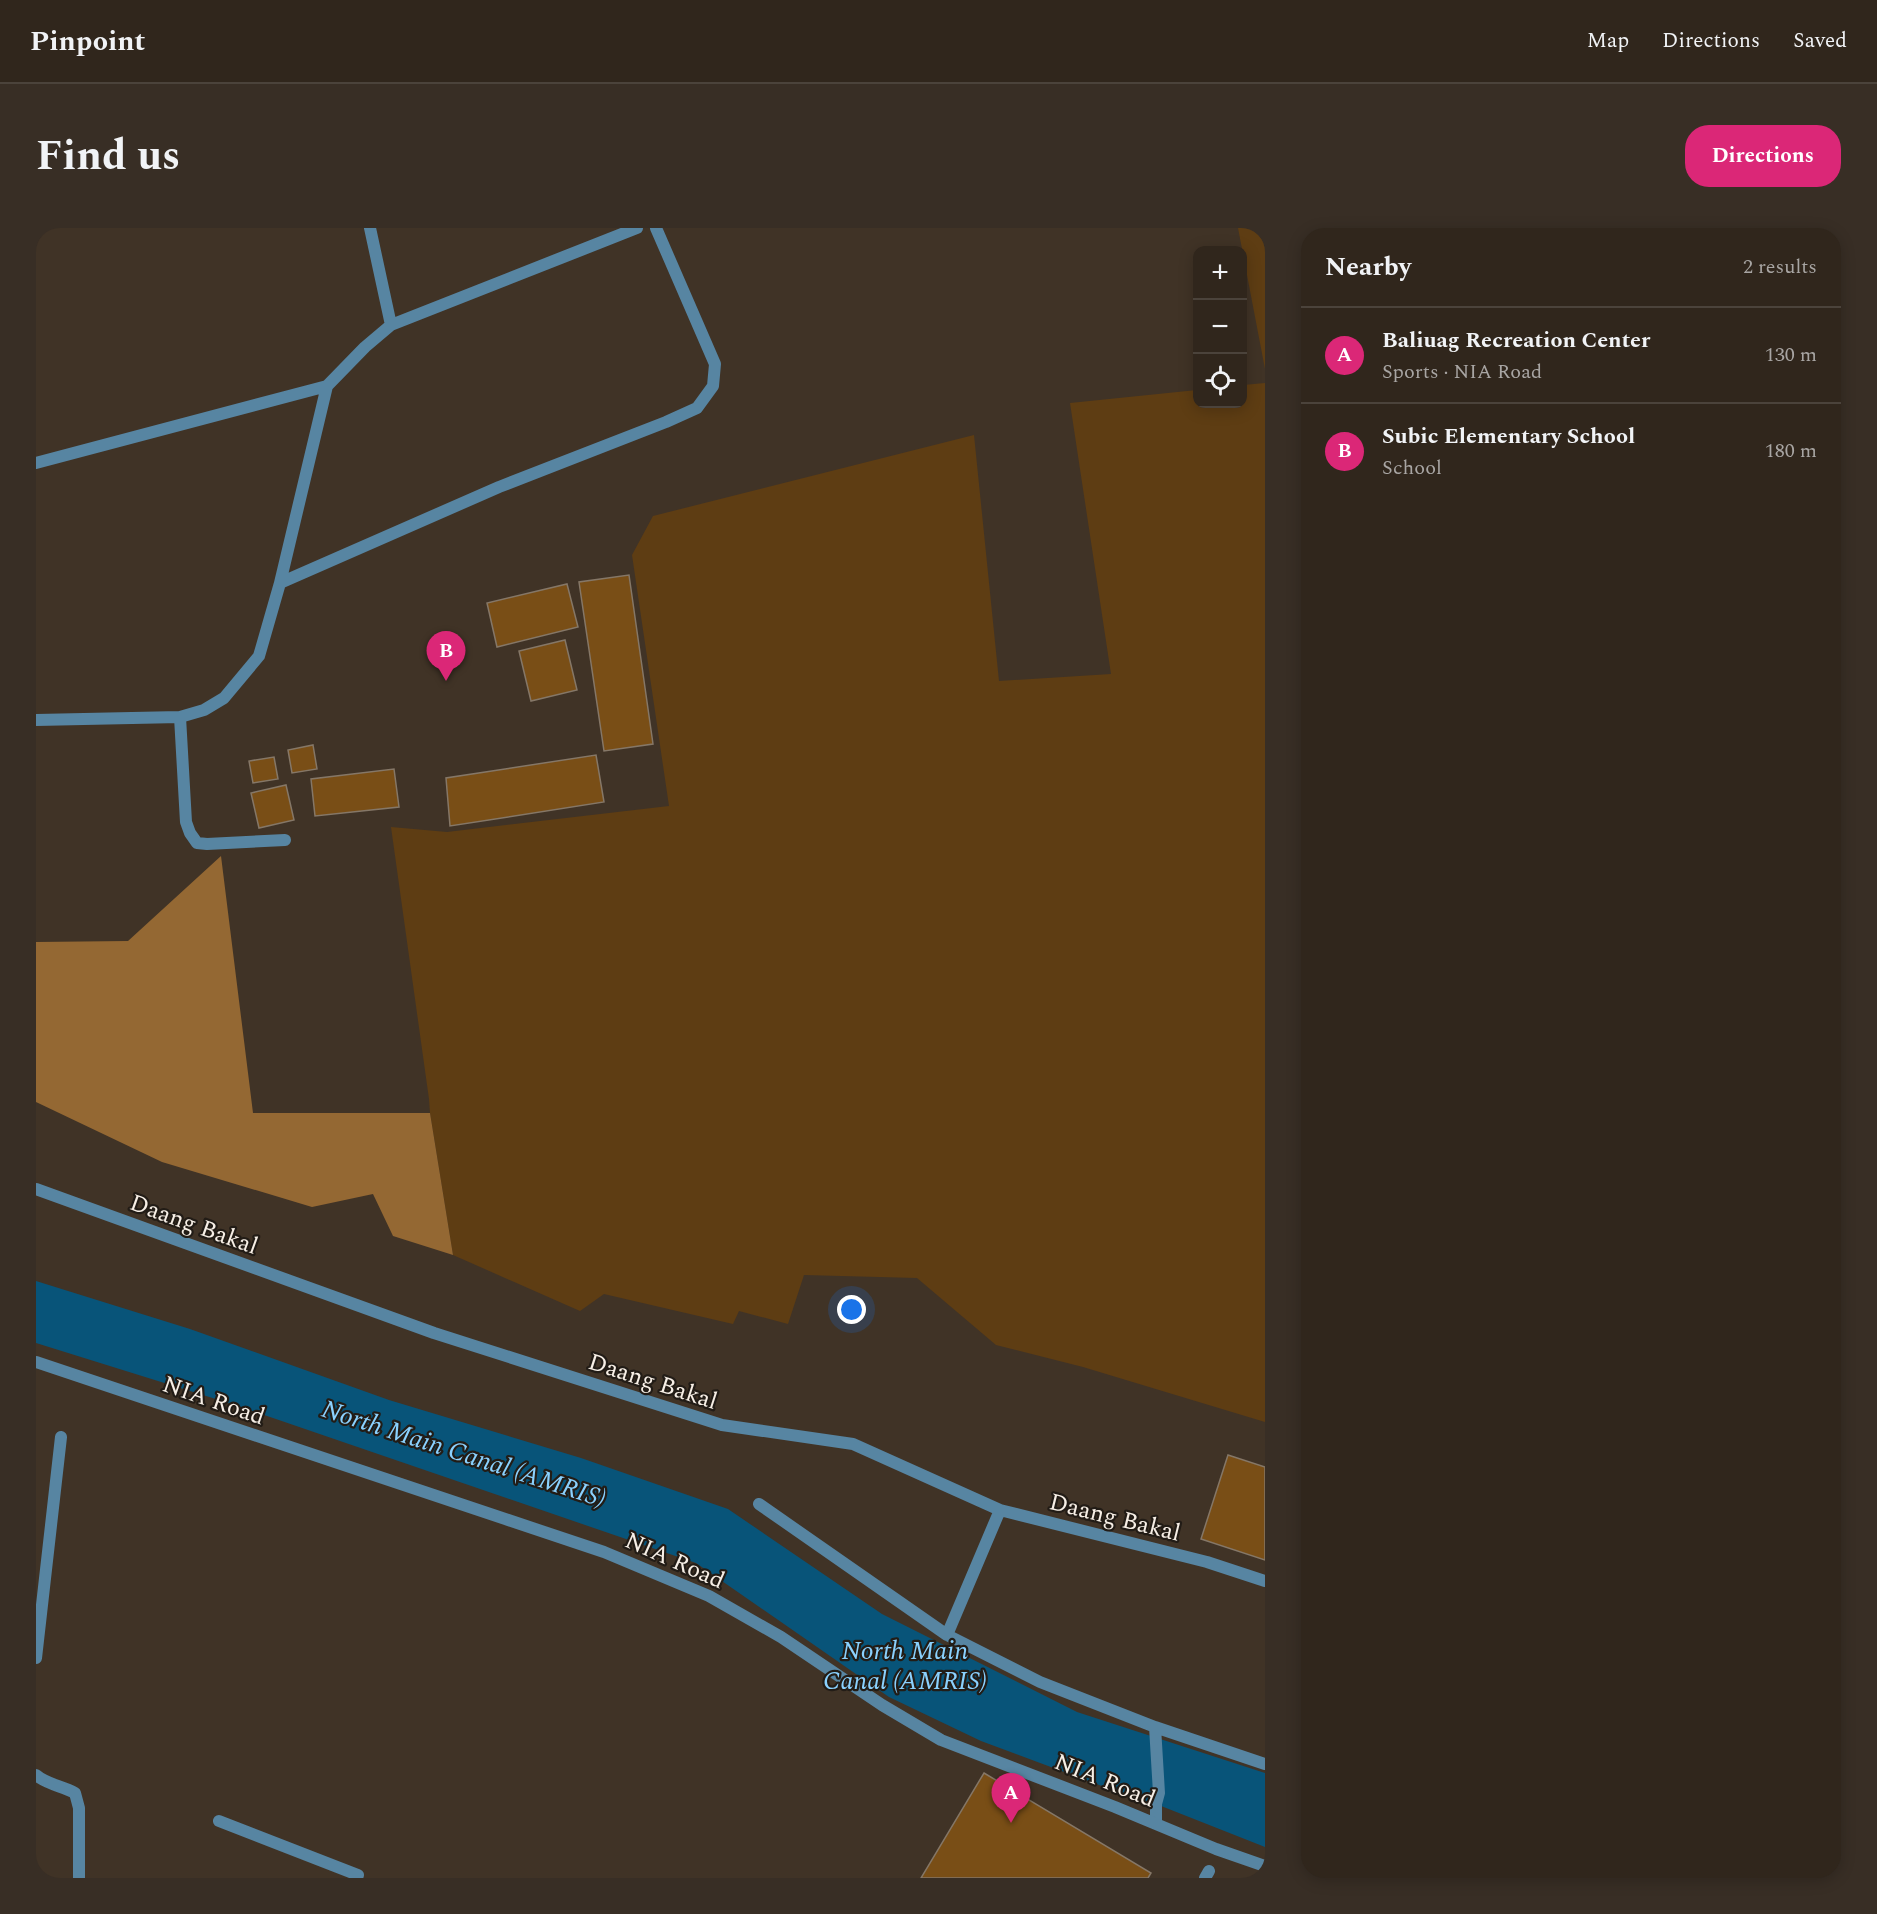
<!DOCTYPE html>
<html lang="en">
<head>
<meta charset="utf-8">
<style>
	body { margin:0; font-family:Spectral,serif; background:#382e25; color:#f1f3f6 }
	.controls { position:absolute; right:18px; top:18px; display:grid; overflow:hidden; border-radius:12px; box-shadow:0 3px 15px #0003 }
	.controls button { width:54px; height:54px; display:grid; place-items:center; padding:0; border:0; border-bottom:2px solid #4b433b; background:#30261c; color:#f1f3f6; font:30px sans-serif }
	.you { position:absolute; left:816px; top:1082px; width:21px; height:21px; margin:-15px; border:4px solid #fff; border-radius:50%; background:#1a73e8; box-shadow:0 0 0 9px #1a73e833 }
	.badge { display:grid; place-items:center; width:39px; height:39px; border-radius:50%; background:#db2777; color:#fff; font-size:20px; font-weight:700 }
	.pin { position:absolute; translate:-50% -50px; filter:drop-shadow(0 2px 3px #0008) }
	.pin::after { content:''; position:absolute; top:32px; width:21px; height:18px; background:inherit; clip-path:polygon(0 0,100% 0,50% 100%) }
	.list { margin:0; padding:0; list-style:none }
	h2 { display:flex; justify-content:space-between; align-items:center; height:78px; margin:0; padding:0 24px; font-size:26px }
	h2 small { font-size:20px; font-weight:400; color:#a8a5a3 }
	.list li { display:grid; grid-template-columns:39px 1fr auto; gap:18px; align-items:center; box-sizing:border-box; height:96px; padding:0 24px; border-top:2px solid #4b433b }
	.list b { display:block; font-size:22px; white-space:nowrap }
	.list p { margin:0; font-size:20px; white-space:nowrap; color:#a8a5a3 }
	.list em { font-size:20px; font-style:normal; color:#a8a5a3 }
	.icon { flex:none; width:33px; height:33px; fill:none; stroke:currentColor; stroke-width:2; stroke-linecap:round; stroke-linejoin:round }
	.map { position:relative; flex:none; width:1229px; height:1650px; overflow:hidden; border-radius:24px }
	header { display:flex; align-items:center; gap:36px; box-sizing:border-box; height:84px; padding:0 30px; background:#30261c; border-bottom:2px solid #4b433b }
	header strong { font-size:28px }
	nav { display:flex; gap:33px; margin-inline-start:auto; font-size:21px }
	.intro { display:flex; align-items:center; justify-content:space-between; box-sizing:border-box; height:144px; padding:0 36px }
	h1 { margin:0; font-size:42px }
	.button { padding:15px 27px; border-radius:24px; background:#db2777; color:#fff; font-size:21px; font-weight:700 }
	main { display:flex; gap:36px; padding:0 36px }
	aside { flex:1; background:#30261c; border-radius:24px; box-shadow:0 3px 15px #0003 }
	.map>svg:first-child { display:block }
	.green { fill:#5e3d13 }
	.forest { fill:#946833 }
	.water { fill:#085479 }
	.building { fill:#794e16; stroke:#857767; stroke-width:1.5 }
	.lines { fill:none; stroke-linecap:round; stroke-linejoin:round }
	.service { stroke:#5785a2; stroke-width:12 }
	.minor { stroke:#5785a2; stroke-width:12 }
	.tertiary { stroke:#5785a2; stroke-width:12 }
	.labels { text-anchor:middle; stroke-width:4.5; stroke-linejoin:round; paint-order:stroke }
	.street-label { font-size:24px; fill:#f7efe6; stroke:#221c16 }
	.water-label { font-size:26px; font-style:italic; fill:#8ad1fe; stroke:#221c16 }
</style>
</head>
<body>
<header>
<strong>Pinpoint</strong>
<nav><a>Map</a><a>Directions</a><a>Saved</a></nav>
</header>
<div class="intro"><h1>Find us</h1><a class="button">Directions</a></div>
<main>
<div class="map">
<svg width="1229" height="1650" viewBox="0 0 1229 1650">
	<rect width="100%" height="100%" fill="#403326"/>
	<path class="green" d="M1202,0H1229V141Z
		M1229,155V1194L1047,1139L960,1117L881,1050L768,1047L752,1096L703,1083L697,1096L568,1066L544,1083L417,1027L394,885L393,871L355,599L411,604L633,578L596,327L617,288L938,207L963,453L1075,446L1034,175L1161,162L1162,176H1206L1207,157Z"/>
	<path class="forest" d="M185,628L217,885H394L417,1027L357,1008L337,966L276,979L126,934L0,874V714L92,713Z"/>
	<path class="water" d="M0,1053L154,1101L353,1172L545,1230L692,1281L846,1386L1041,1484L1229,1545V1619L1120,1576L1090,1567L945,1513L853,1469L660,1335L199,1177L0,1115Z"/>
	<path class="building" d="M593,347L617,516L568,523L543,354Z
		M531,356L542,399L461,419L451,375Z
		M529,412L541,462L495,473L483,423Z
		M277,517L281,541L256,545L252,522Z
		M560,527L568,574L414,598L410,550Z
		M238,529L242,551L217,555L213,533Z
		M358,541L363,579L279,588L275,551Z
		M250,557L258,592L223,600L215,565Z
		M1192,1227L1229,1239V1332L1165,1311Z
		M948,1545L1115,1645L1112,1650H885Z"/>
	<g class="lines">
		<path class="service" d="M0,1430L25,1209
			M0,1547C10,1556 26,1558 39,1565L43,1580V1650
			M183,1593L322,1647
			M1169,1650L1173,1643"/>
		<path class="minor" d="M334,0L355,97
			M0,235L291,158
			M244,355L463,259L630,194L661,180L677,158L679,136L620,0
			M144,489L150,594L154,605L161,615L171,616L249,612
			M0,492L144,489L168,482L188,470L223,428L244,355L291,158L329,119L355,97L601,0
			M0,961L398,1105L686,1197L817,1216L964,1282L1171,1334L1229,1353
			M723,1276L911,1407
			M964,1282L911,1407L1004,1454L1119,1499L1123,1565L1120,1576V1595
			M1119,1499L1229,1536"/>
		<path class="tertiary" d="M0,1134L568,1324L673,1368L745,1409L846,1477L905,1512L1079,1579L1180,1621L1229,1638"/>
	</g>
	<g class="labels">
		<g class="street-label">
			<text transform="translate(158 996) rotate(20)" y="8">Daang Bakal</text>
			<text transform="translate(617 1153) rotate(18)" y="8">Daang Bakal</text>
			<text transform="translate(178 1172) rotate(19)" y="8">NIA Road</text>
			<text transform="translate(1079 1289) rotate(14)" y="8">Daang Bakal</text>
			<text transform="translate(639 1332) rotate(24)" y="8">NIA Road</text>
			<text transform="translate(1069 1552) rotate(22)" y="8">NIA Road</text>
		</g>
		<g class="water-label">
			<text transform="translate(428 1225) rotate(18)" y="9">North Main Canal (AMRIS)</text>
			<text x="869" y="1431">North Main<tspan x="869" dy="30">Canal (AMRIS)</tspan></text>
		</g>
	</g>
</svg>
<div class="controls">
<button>+</button>
<button>−</button>
<button><svg class="icon" aria-label="locate" viewBox="0 0 24 24"><circle cx="12" cy="12" r="6"/><path d="M12 2v4M12 18v4M2 12h4M18 12h4"/></svg></button>
</div>
<div class="you"></div>
<div class="pin badge" style="left:975px;top:1595px">A</div>
<div class="pin badge" style="left:410px;top:453px">B</div>
</div>
<aside>
<h2>Nearby<small>2 results</small></h2>
<ul class="list">
<li><span class="badge">A</span><div><b>Baliuag Recreation Center</b><p>Sports · NIA Road</p></div><em>130 m</em></li>
<li><span class="badge">B</span><div><b>Subic Elementary School</b><p>School</p></div><em>180 m</em></li>
</ul>
</aside>
</main>
</body>
</html>
